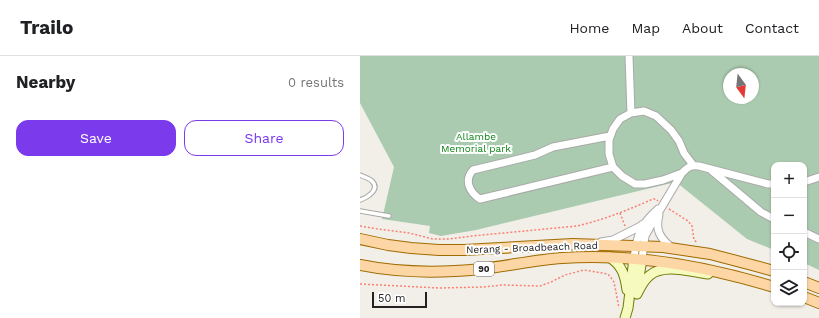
<!DOCTYPE html>
<html lang="en">
<head>
<meta charset="utf-8">
<style>
	body { margin:0; font-family:"Work Sans",sans-serif; background:#f6f6f6; color:#202124 }
	.controls { position:absolute; right:12px; bottom:12px; display:grid; overflow:hidden; border-radius:8px; box-shadow:0 1px 3px #0004 }
	.controls button { width:36px; height:36px; display:grid; place-items:center; padding:0; border:0; border-bottom:1px solid #e0e0e0; background:#fff; color:#202124; font:20px sans-serif }
	.compass { position:absolute; left:363px; top:12px; width:36px; height:36px; border-radius:50%; background:#fff; box-shadow:0 1px 3px #0004; rotate:165deg }
	.scale { position:absolute; left:12px; bottom:10px; width:55px; box-sizing:border-box; padding-left:4px; border:2px solid #222; border-top:0; font-size:11px; line-height:14px; white-space:nowrap; color:#222; -webkit-text-stroke:3px #fff; paint-order:stroke }
	.list { margin:0; padding:0; list-style:none }
	h2 { display:flex; justify-content:space-between; align-items:center; height:52px; margin:0; padding:0 16px; font-size:17px }
	h2 small { font-size:13px; font-weight:400; color:#757577 }
	.actions { display:flex; gap:8px; padding:12px 16px }
	.actions a { flex:1; padding:9px 0; border:1px solid #7c3aed; border-radius:12px; text-align:center; font-size:14px; color:#7c3aed }
	.actions .main { background:#7c3aed; color:#fff }
	.icon { flex:none; width:22px; height:22px; fill:none; stroke:currentColor; stroke-width:2; stroke-linecap:round; stroke-linejoin:round }
	.map { position:relative; flex:none; width:459px; height:262px; overflow:hidden }
	header { display:flex; align-items:center; gap:24px; box-sizing:border-box; height:56px; padding:0 20px; background:#fff; border-bottom:1px solid #e0e0e0 }
	header strong { font-size:19px }
	nav { display:flex; gap:22px; margin-inline-start:auto; font-size:14px }
	main { display:flex }
	aside { flex:1; background:#fff }
	.map>svg:first-child { display:block }
	.cemetery { fill:#aacbaf; fill-rule:evenodd }
	.lines { fill:none; stroke-linecap:round; stroke-linejoin:round }
	.lane-casing { stroke:#a9a9a9; stroke-width:5.5 }
	.street-casing { stroke:#a9a9a9; stroke-width:9 }
	.secondary-casing { stroke:#707d05; stroke-width:11 }
	.primary-casing { stroke:#a06b00; stroke-width:12 }
	.path { stroke:#fa8072; stroke-width:1.5; stroke-dasharray:2 2; stroke-linecap:butt }
	.lane { stroke:#fff; stroke-width:3.5 }
	.street { stroke:#fff; stroke-width:7 }
	.secondary { stroke:#f7fabf; stroke-width:9 }
	.primary { stroke:#fcd6a4; stroke-width:10 }
	.labels { text-anchor:middle; stroke-width:4; stroke-linejoin:round; paint-order:stroke }
	.shield { fill:#fff; stroke:#646464; stroke-width:1 }
	.shield-label { font-size:9px; font-weight:bold; fill:#222 }
	.park-label { font-size:10px; fill:#0c8416; stroke:#fff }
	.street-label { font-size:10px; fill:#222; stroke:#fff }
</style>
</head>
<body>
<header>
<strong>Trailo</strong>
<nav><a>Home</a><a>Map</a><a>About</a><a>Contact</a></nav>
</header>
<main>
<aside>
<h2>Nearby<small>0 results</small></h2>
<ul class="list">
</ul>
<div class="actions"><a class="main">Save</a><a>Share</a></div>
</aside>
<div class="map">
<svg width="459" height="262" viewBox="0 0 459 262">
	<rect width="100%" height="100%" fill="#f2efe9"/>
	<path class="cemetery" d="M0,0H459V214L444,207V109H414V194L387,183L316,126L116,174L81,180L69,177L70,170L22,163L34,111L0,47ZM369,18H393V42H369Z"/>
	<g class="lines">
		<g class="lane-casing">
			<path id="lane" d="M0,119C4,121 9,122 12,125C21,134 6,142 0,144
				M0,155L29,160"/>
		</g>
		<g class="street-casing">
			<path id="street" d="M269,0L271,57
				M250,80L193,91L175,99L113,114C104,124 109,136 120,143L253,111
				M351,114L401,156L414,163
				M322,117L303,124L285,128H275L262,120L253,111L249,98V84L253,73L260,63L271,57L284,55L296,60L311,74L319,85L324,97L333,109
				M444,126L459,121
				M299,159C295,174 300,182 311,191
				M444,176L459,183
				M241,186L253,184L279,171L283,168
				M274,202C277,179 280,169 298,153
				M282,203L285,180L291,169L322,117C328,111 330,109 339,110L408,128H414"/>
		</g>
		<g class="secondary-casing">
			<path id="secondary" d="M249,201C262,209 265,219 267,234
				M277,234L282,203
				M277,238C280,232 283,225 289,220C303,207 331,216 348,218
				M265,262L268,252L274,202"/>
		</g>
		<g class="primary-casing">
			<path id="primary" d="M0,183L28,189L51,192L79,194H104L213,188L303,191L350,198L392,209L414,215
				M0,209C39,217 81,217 121,213C148,210 175,204 202,202C274,197 345,210 414,231
				M444,226L459,232
				M444,241L459,247"/>
		</g>
		<path class="path" d="M309,153L328,165L332,170L334,184L338,187
			M260,157L265,170
			M0,170L18,173L49,177L73,183H88L112,180L217,170C243,164 268,154 293,143H296L298,145
			M0,228L79,232L124,231L142,229L180,230L191,226L205,219L224,214L248,218L254,226L259,252
			M435,247L440,249"/>
		<use href="#lane" class="lane"/>
		<use href="#street" class="street"/>
		<use href="#secondary" class="secondary"/>
		<use href="#primary" class="primary"/>
	</g>
	<g class="labels">
		<rect class="shield" x="114" y="206" width="20" height="14" rx="3"/>
		<g class="shield-label">
			<text x="124" y="216">90</text>
		</g>
		<g class="park-label">
			<text x="116" y="84">Allambe<tspan x="116" dy="12">Memorial park</tspan></text>
		</g>
		<g class="street-label">
			<text transform="translate(172 191) rotate(-2)" y="4">Nerang - Broadbeach Road</text>
		</g>
	</g>
</svg>
<div class="controls">
<button>+</button>
<button>−</button>
<button><svg class="icon" aria-label="locate" viewBox="0 0 24 24"><circle cx="12" cy="12" r="6"/><path d="M12 2v4M12 18v4M2 12h4M18 12h4"/></svg></button>
<button><svg class="icon" aria-label="layers" viewBox="0 0 24 24"><path d="M12 4l9 5-9 5-9-5zM3 14l9 5 9-5"/></svg></button>
</div>
<svg class="compass" viewBox="-18 -18 36 36"><path d="M0-13l5 13h-10z" fill="#e53935"/><path d="M0 13l5-13h-10z" fill="#757577"/></svg>
<div class="scale">50 m</div>
</div>
</main>
</body>
</html>
